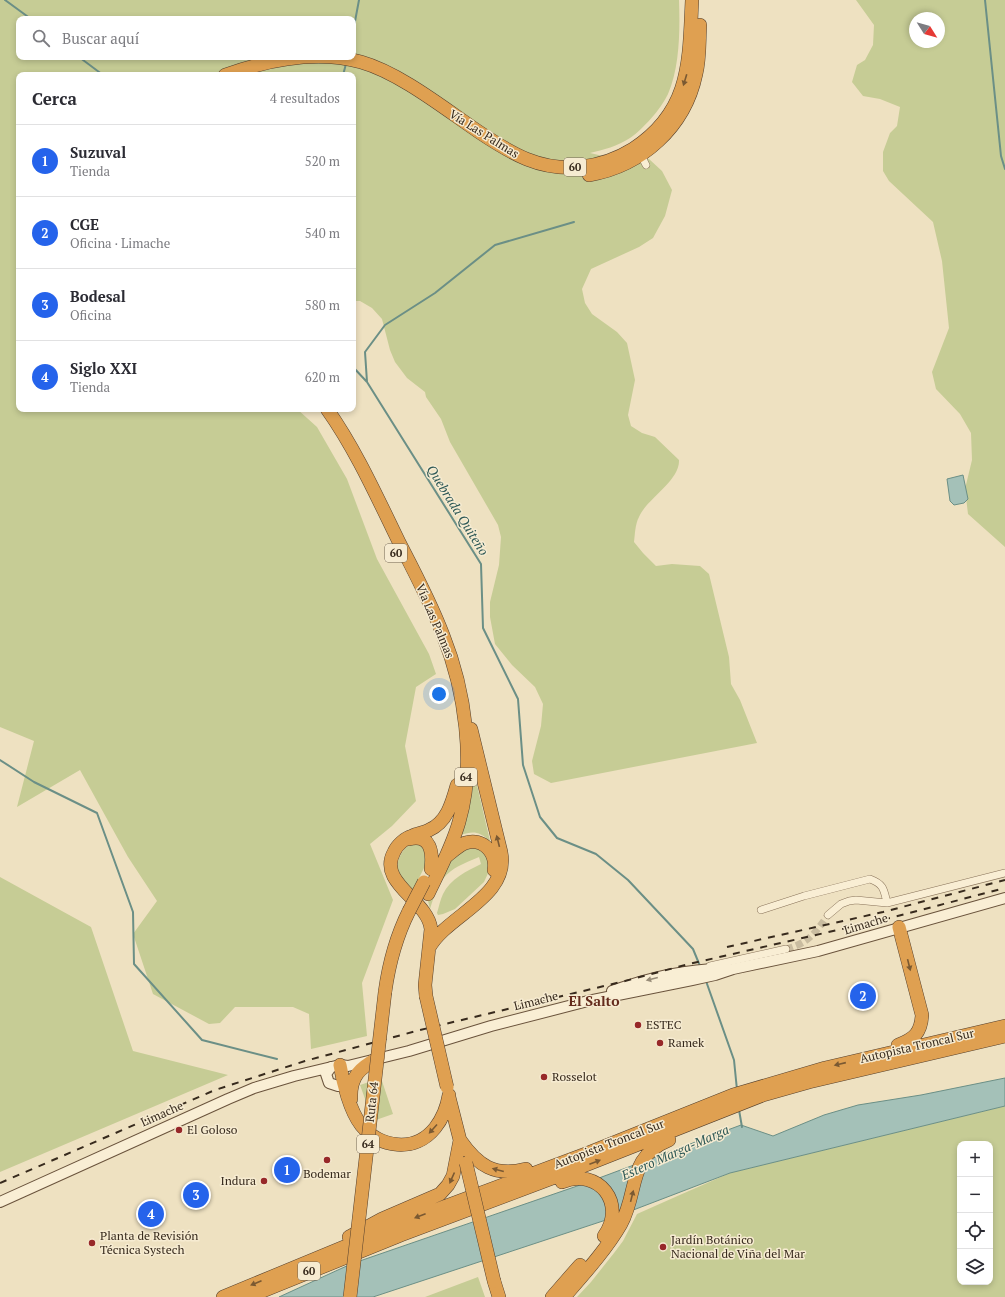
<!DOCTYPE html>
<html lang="es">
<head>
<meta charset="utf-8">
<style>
	body { margin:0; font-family:"PT Serif",serif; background:#f2f2f3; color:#2b2b33 }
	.controls { position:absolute; right:12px; bottom:12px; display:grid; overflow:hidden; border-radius:8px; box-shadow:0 2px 6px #0003 }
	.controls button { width:36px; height:36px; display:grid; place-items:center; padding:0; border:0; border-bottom:1px solid #e1e1e2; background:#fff; color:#2b2b33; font:20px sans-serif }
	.compass { position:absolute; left:909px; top:12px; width:36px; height:36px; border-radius:50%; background:#fff; box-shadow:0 2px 6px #0003; rotate:127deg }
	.you { position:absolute; left:439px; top:694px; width:14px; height:14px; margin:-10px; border:3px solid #fff; border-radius:50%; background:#1a73e8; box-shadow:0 0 0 6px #1a73e833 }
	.badge { display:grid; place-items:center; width:26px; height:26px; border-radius:50%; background:#2563eb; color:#fff; font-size:13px; font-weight:700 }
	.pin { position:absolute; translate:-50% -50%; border:2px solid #fff; box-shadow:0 1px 4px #0006 }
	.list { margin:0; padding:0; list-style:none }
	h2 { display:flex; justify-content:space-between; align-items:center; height:52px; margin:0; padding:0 16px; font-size:17px }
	h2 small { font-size:13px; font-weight:400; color:#7c7c81 }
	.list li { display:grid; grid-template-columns:26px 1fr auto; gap:12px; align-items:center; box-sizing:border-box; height:72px; padding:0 16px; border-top:1px solid #e1e1e2 }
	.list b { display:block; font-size:15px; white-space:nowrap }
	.list p { margin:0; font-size:13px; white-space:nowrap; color:#7c7c81 }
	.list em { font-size:13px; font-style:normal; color:#7c7c81 }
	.icon { flex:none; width:22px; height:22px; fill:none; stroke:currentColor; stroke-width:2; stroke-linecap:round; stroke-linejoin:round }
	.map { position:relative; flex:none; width:1005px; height:1297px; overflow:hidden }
	.search { position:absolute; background:#fff; box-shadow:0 2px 6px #0003; left:16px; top:16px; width:340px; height:44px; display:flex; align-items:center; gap:10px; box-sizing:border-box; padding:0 14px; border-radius:8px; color:#7c7c81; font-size:15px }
	.panel { position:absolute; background:#fff; box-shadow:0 2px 6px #0003; left:16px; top:72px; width:340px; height:340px; border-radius:8px }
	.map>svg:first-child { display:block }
	.green { fill:#c6cc95; fill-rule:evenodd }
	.water { fill:#a4c1b8; stroke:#6b8f86 }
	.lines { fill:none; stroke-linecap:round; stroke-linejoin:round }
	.stream { stroke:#6b8f86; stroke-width:2 }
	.street-tunnel { stroke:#c9bca0; stroke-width:7; stroke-dasharray:7 3.5; stroke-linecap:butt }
	.street-casing { stroke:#887259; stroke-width:8 }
	.secondary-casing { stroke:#6a533c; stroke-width:12 }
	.highway-casing { stroke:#56402d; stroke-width:14 }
	.street { stroke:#f9eed4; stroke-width:7 }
	.secondary { stroke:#f9eed4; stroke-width:10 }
	.highway { stroke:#dfa051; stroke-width:13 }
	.rail { stroke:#372a1d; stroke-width:2; stroke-dasharray:7 7; stroke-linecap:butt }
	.highway-bridge-casing { stroke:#56402d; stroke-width:14; stroke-linecap:butt }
	.highway-bridge { stroke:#dfa051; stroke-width:13 }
	.oneway { fill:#7a5932 }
	.oneway2 { fill:#988c78 }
	.poi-dot { fill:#972829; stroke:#f6ebd1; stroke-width:1.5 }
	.labels { text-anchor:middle; stroke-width:3; stroke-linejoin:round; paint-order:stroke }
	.shield { fill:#f6ebd1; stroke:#706453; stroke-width:1 }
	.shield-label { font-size:11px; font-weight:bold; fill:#372a1d }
	.street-label { font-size:12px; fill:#372a1d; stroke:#f6ebd1 }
	.poi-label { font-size:12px; fill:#372a1d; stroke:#f6ebd1; text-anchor:start }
	.water-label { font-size:13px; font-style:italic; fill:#2c5755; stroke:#f6ebd1 }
	.quarter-label { font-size:14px; font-weight:bold; fill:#642b1c; stroke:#f6ebd1 }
</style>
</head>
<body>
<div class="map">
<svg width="1005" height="1297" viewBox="0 0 1005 1297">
	<rect width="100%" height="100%" fill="#eee1c1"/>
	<path class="green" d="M0,0H679C680,29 680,67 668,94C661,109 643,129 630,138C618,146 603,150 590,153L603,156L649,159L662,171L672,190L665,216L653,238L639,247L591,269L582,289L585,303L592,314L617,332L627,343L635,380L628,415L631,426L642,433L655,437L679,460C680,481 647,498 639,517C635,524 635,535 634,542L643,553L656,566L672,564L700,566L709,574L729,657L731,684L740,700L757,743L551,783L534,774L532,761L541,726L543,704L535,687L512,665L495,644L490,617V602L499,565L501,537L498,525L450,442L441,419L426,397L425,392L407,378L395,362L390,350L382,319L372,308L360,301H353V75H19V409H297L317,427L347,479L377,559L429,654L436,674L416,687L405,746L416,801L392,826L370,844L393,900L362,983L367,1036L311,1049L309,1014L293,1007H235L220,1023L209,1024L153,994L133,934L157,901L128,857L80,770L17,807L34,741L0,727ZM19,19H353V57H19Z
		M856,0H1005V547L968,514L965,489L972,460L971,433L960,414L936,389L932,372L949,328L942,261L933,222L889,181L883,171V152L890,133L897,126L900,107L880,99L863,96L852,82L857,65L865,60L873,45L874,25ZM915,18H939V42H915Z
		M469,751L490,841C478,831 474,831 460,835Z
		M411,843L425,846L426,864L413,890C408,885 401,878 398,871C395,861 403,849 411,843Z
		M477,847L490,854V869L484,882L455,909L443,914L438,915L437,913C439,907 440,900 443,894C450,879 467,871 481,864L479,857C470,861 459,865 451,871C439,879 434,896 430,909L428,901L443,869L462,848Z
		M0,877L91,927L133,1051L228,1075L0,1172Z
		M381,1078L393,1114L373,1121L360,1085Z
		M1005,1106V1297H577L591,1282L614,1253L623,1241L637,1214L682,1194L730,1173ZM960,1144H990V1282H960Z
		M478,1277L485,1297H425Z"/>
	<path class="water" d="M963,475L968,499L964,503L954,505L950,501L947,479Z
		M1005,1078V1106L730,1173L615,1217L373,1297H279L351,1264L583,1184L741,1125L773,1136L824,1115L858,1105L921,1095Z"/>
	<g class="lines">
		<path class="stream" d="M5,0L31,19
			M985,0L1001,156L1005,169
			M353,32L359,0
			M79,57L103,75
			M343,75L346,64
			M353,367L367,382L481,564L483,628L518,699L523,765L540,817L557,838L596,854L628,880L693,949L700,966
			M367,382L365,352L385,325L435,293L495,245L574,222
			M0,760L34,782L97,813L133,912L134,964L202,1040L277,1059
			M706,981L734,1060L737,1090
			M739,1110L742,1127"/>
		<path class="street-tunnel" d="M786,949C809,943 815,933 828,915"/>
		<g class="street-casing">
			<path id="street" d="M641,155L646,165
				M761,910L804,896L870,879C884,884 884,890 887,903
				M828,915L841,904L849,901L856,900L887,903L1005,873
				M710,966L786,949"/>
		</g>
		<g class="secondary-casing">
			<path id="secondary" d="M612,991C648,978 688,968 727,969
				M331,1067L326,1074L329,1083L338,1086L349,1080
				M0,1202L228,1099L254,1088L294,1076L340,1065L348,1066L409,1051L491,1026L588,1001L692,980L715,975L733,969L818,951L1005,898"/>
		</g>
		<g class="highway-casing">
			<path id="highway" d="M225,75C267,60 317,50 361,62C400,73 445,109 479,132C512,154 540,171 581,167C599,165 617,159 633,149C691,111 689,62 692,0
				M589,175C642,166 685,127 696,74C700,58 699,41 700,25
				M327,409C356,450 377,497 399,542C415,573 431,603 443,635C465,690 476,764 459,822C452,847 439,871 428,894
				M409,839C431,833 433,853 431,869
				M447,856C452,852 458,846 465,843C483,837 497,853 494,870
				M429,948C447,915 510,897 501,852L471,729
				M385,992C389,963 396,937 409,911
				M426,996L425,985L431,929C428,900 377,883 394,852C397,845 405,838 412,836C417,833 424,833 429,830C447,822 452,803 457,785
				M898,1045C914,1039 921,1033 922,1015L899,927
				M340,1065C343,1083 350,1111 361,1125C380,1148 415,1153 435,1128C443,1118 447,1107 449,1095
				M449,1097L462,1148
				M351,1099C350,1076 360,1068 378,1058
				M460,1140C478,1166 495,1177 526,1169
				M562,1182C599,1167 627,1204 604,1236
				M349,1237L382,1219L440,1194L448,1185L453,1176L460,1140
				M494,1281L499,1297
				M223,1297L414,1218L588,1153L733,1095L825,1068L1005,1026
				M248,1297L401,1235L558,1176L763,1095L809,1082L1005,1036
				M552,1297L580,1265
				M564,1297C584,1274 606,1250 621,1224C639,1191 627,1157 669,1140"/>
		</g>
		<use href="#street" class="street"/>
		<use href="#secondary" class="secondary"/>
		<use href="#highway" class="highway"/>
		<path class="rail" d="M727,947L883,912L1005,880
			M0,1183L215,1090L305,1061L420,1030L625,981L689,964L890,918L1005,888"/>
		<g class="highway-bridge-casing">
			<path id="highway-bridge" d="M409,911L424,882
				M426,996L447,1087
				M466,1163L494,1281
				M350,1297L385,992"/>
		</g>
		<use href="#highway-bridge" class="highway-bridge"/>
	</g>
	<defs><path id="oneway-solid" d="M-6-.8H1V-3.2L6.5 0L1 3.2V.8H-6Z"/></defs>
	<g class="oneway">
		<use href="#oneway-solid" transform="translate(685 80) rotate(107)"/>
		<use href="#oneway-solid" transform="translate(498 841) rotate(-104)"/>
		<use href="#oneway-solid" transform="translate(909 965) rotate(76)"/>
		<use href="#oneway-solid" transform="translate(840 1064) rotate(167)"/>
		<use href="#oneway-solid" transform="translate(433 1129) rotate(132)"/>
		<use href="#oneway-solid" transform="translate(595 1162) rotate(-21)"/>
		<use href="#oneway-solid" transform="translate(498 1170) rotate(-165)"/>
		<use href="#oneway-solid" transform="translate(452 1178) rotate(114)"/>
		<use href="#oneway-solid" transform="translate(632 1196) rotate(-76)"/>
		<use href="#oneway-solid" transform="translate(420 1216) rotate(159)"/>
		<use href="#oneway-solid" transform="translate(256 1283) rotate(157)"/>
	</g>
	<use class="oneway2" href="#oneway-solid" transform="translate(652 979) rotate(166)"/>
	<g class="poi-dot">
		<circle cx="638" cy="1025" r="4"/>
		<circle cx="660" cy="1043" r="4"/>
		<circle cx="544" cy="1077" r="4"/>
		<circle cx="179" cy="1130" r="4"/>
		<circle cx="327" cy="1160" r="4"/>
		<circle cx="264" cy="1181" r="4"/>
		<circle cx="92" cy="1243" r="4"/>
		<circle cx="663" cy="1247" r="4"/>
	</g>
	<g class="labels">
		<g class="shield">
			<rect x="564" y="158" width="22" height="18" rx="3"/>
			<rect x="385" y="544" width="22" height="18" rx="3"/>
			<rect x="455" y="768" width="22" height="18" rx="3"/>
			<rect x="357" y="1135" width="22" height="18" rx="3"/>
			<rect x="298" y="1262" width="22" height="18" rx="3"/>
		</g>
		<g class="shield-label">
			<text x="575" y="171">60</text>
			<text x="396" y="557">60</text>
			<text x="466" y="781">64</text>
			<text x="368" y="1148">64</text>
			<text x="309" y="1275">60</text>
		</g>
		<g class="street-label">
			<text transform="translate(484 134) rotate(32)" y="4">Vía Las Palmas</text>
			<text transform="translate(435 621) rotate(67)" y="4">Vía Las Palmas</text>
			<text transform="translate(866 924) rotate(-17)" y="4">Limache</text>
			<text transform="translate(536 1001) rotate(-14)" y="4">Limache</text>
			<text transform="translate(917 1046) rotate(-13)" y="4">Autopista Troncal Sur</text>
			<text transform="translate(372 1102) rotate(-84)" y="4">Ruta 64</text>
			<text transform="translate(162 1114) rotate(-24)" y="4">Limache</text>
			<text transform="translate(609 1144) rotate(-21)" y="4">Autopista Troncal Sur</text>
		</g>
		<g class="poi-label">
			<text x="646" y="1029">ESTEC</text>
			<text x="668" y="1047">Ramek</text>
			<text x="552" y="1081">Rosselot</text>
			<text x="187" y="1134">El Goloso</text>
			<text x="327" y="1178" text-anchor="middle">Bodemar</text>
			<text x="256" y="1185" text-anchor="end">Indura</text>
			<text x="100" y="1240">Planta de Revisión<tspan x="100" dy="14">Técnica Systech</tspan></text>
			<text x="671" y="1244">Jardín Botánico<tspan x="671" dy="14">Nacional de Viña del Mar</tspan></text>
		</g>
		<g class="water-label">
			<text transform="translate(458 510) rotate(58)" y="5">Quebrada Quiteño</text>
			<text transform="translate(675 1152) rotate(-24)" y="5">Estero Marga-Marga</text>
		</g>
		<g class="quarter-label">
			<text x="594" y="1006">El Salto</text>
		</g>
	</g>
</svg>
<div class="controls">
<button>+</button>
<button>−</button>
<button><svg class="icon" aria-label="locate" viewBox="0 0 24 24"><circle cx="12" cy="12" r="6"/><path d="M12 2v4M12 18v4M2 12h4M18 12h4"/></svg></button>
<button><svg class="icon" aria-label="layers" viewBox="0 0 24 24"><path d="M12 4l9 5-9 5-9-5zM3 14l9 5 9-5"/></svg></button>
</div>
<svg class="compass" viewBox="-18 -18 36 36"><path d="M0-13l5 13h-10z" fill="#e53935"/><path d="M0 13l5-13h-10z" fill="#7c7c81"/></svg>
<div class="you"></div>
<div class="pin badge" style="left:287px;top:1170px">1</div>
<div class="pin badge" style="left:863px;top:996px">2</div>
<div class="pin badge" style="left:196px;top:1195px">3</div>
<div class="pin badge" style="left:151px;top:1214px">4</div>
<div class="search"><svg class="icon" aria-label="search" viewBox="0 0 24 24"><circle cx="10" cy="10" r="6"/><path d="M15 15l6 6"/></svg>Buscar aquí</div>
<section class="panel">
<h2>Cerca<small>4 resultados</small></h2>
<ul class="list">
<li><span class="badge">1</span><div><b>Suzuval</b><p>Tienda</p></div><em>520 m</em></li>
<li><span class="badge">2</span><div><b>CGE</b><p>Oficina · Limache</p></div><em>540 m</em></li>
<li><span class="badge">3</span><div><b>Bodesal</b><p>Oficina</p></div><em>580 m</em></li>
<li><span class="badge">4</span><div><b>Siglo XXI</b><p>Tienda</p></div><em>620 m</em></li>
</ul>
</section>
</div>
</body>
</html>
